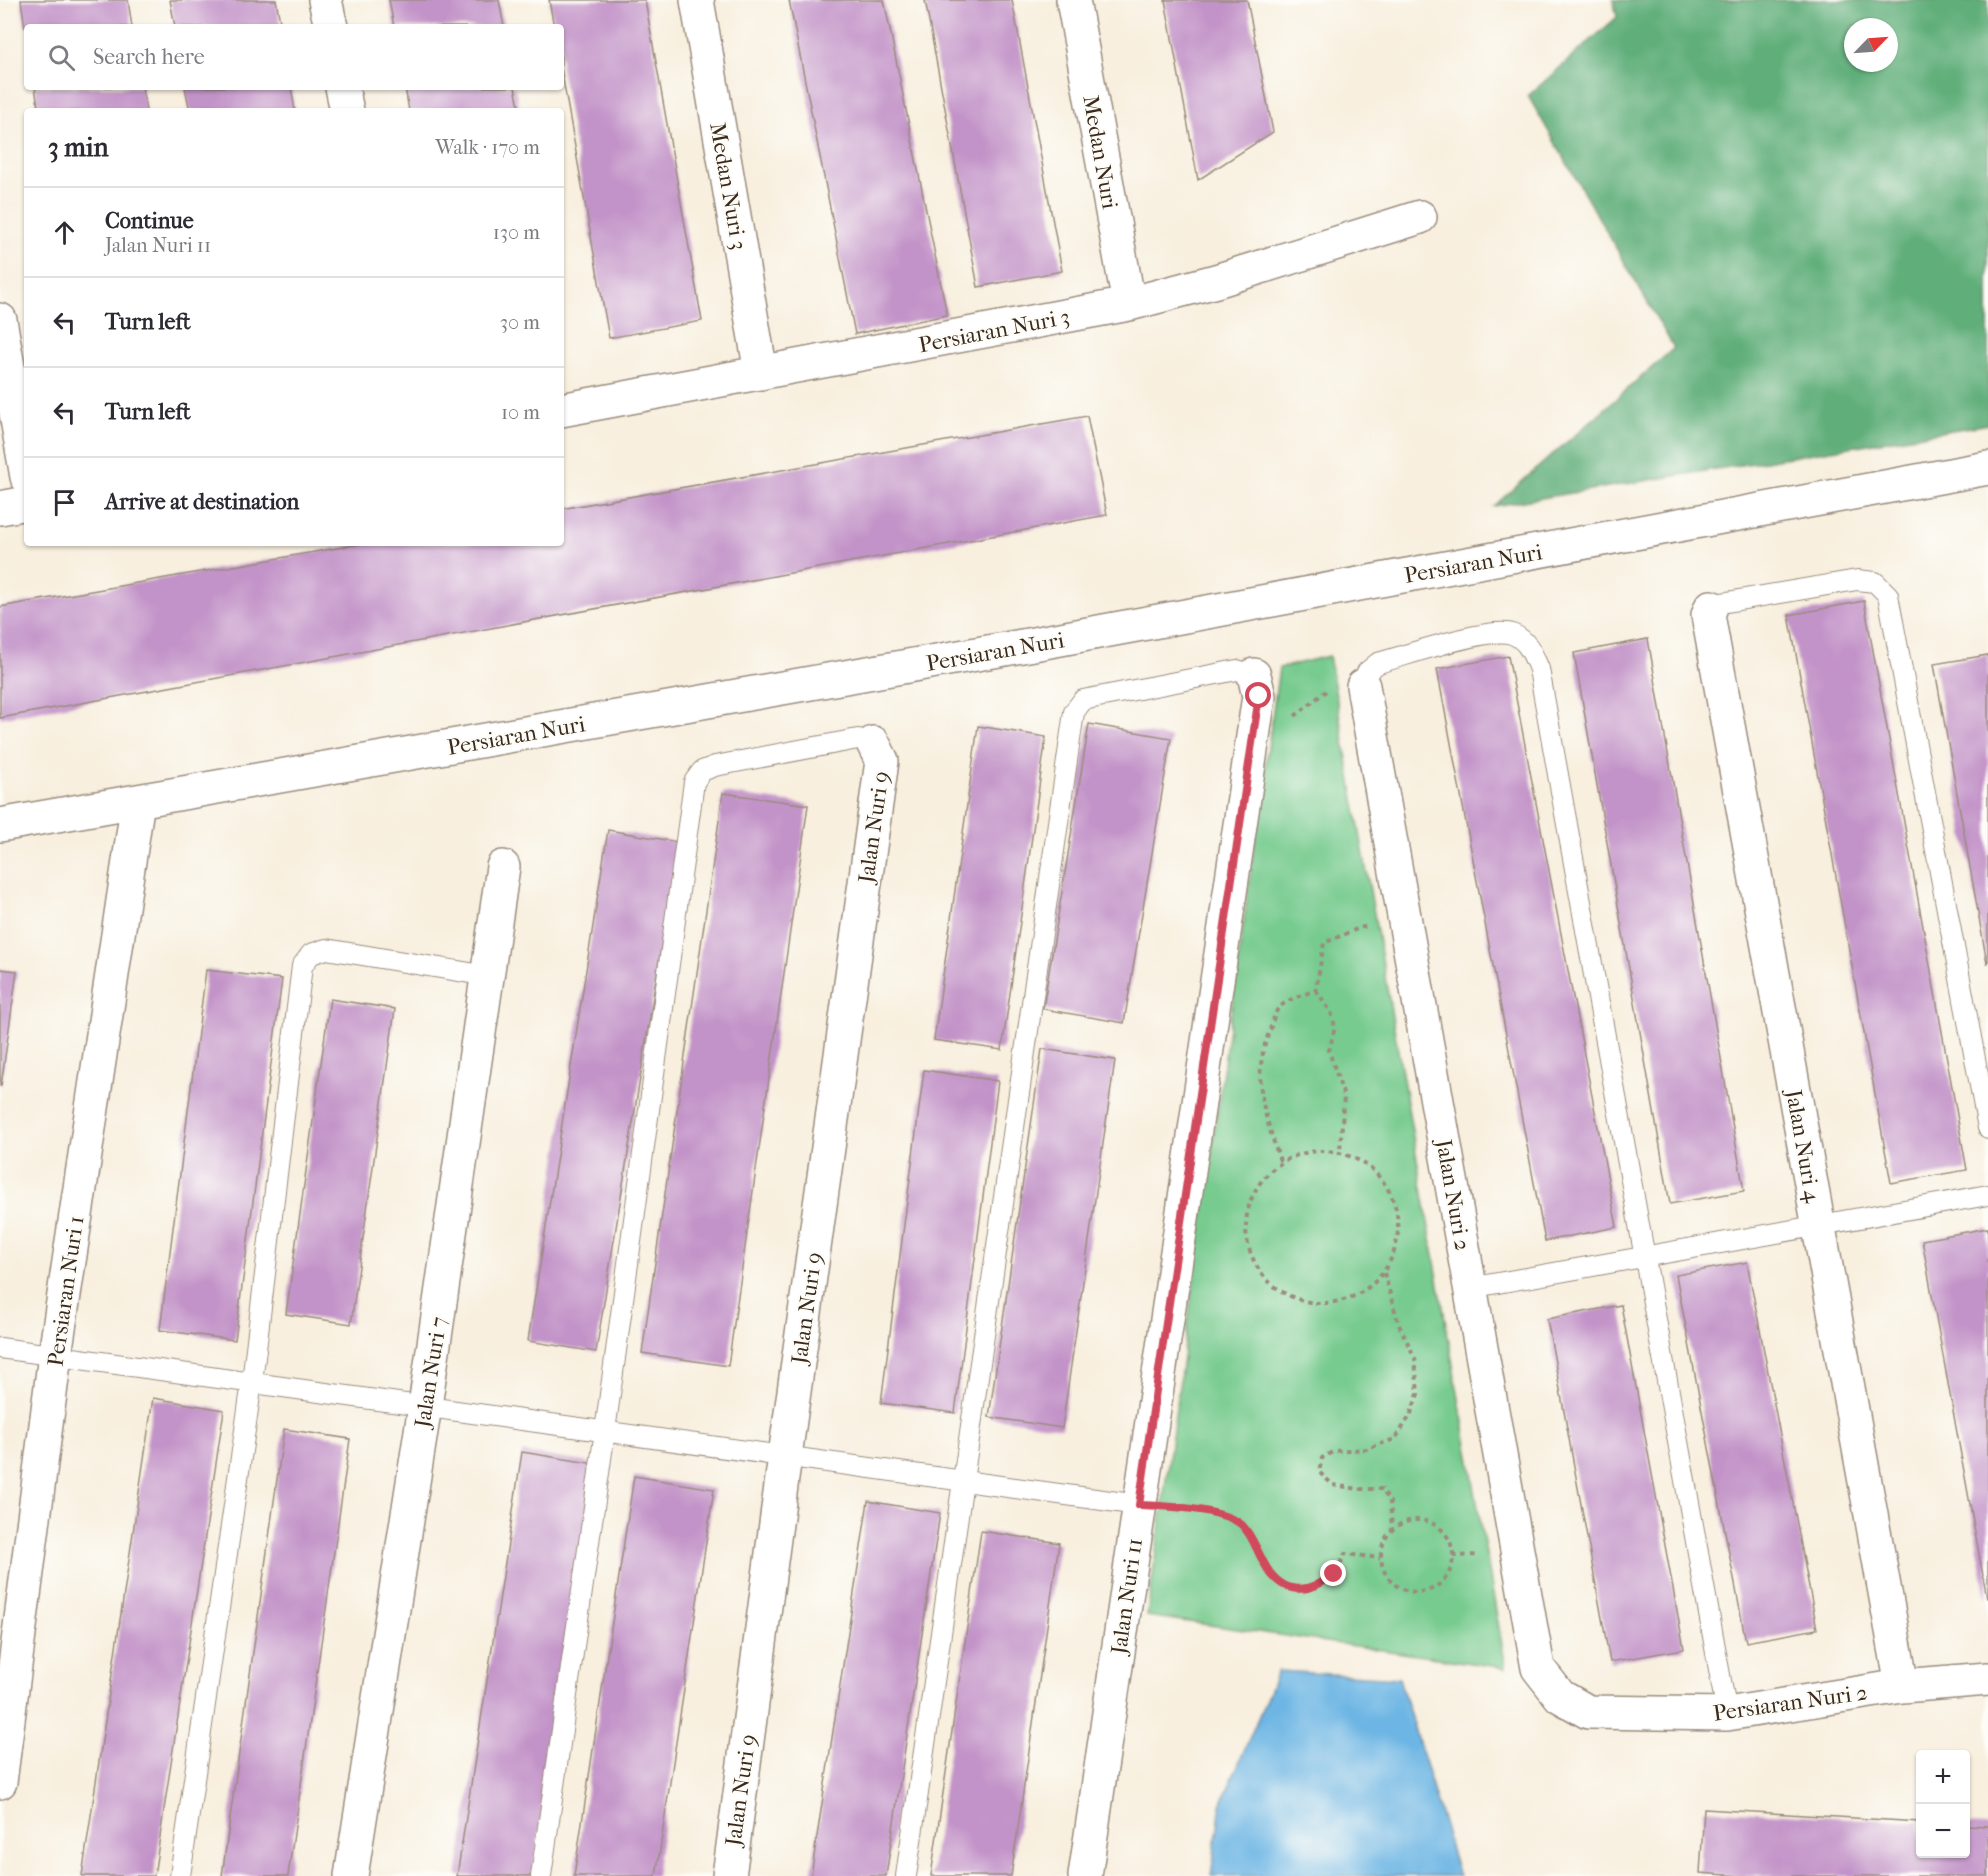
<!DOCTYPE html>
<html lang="en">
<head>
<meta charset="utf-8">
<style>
	body { margin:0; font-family:"IM FELL French Canon",serif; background:#f2f2f3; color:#2b2b33 }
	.controls { position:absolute; right:18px; bottom:18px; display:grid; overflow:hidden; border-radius:6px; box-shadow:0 2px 4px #0004 }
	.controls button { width:54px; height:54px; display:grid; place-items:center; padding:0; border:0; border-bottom:2px solid #e1e1e2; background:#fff; color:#2b2b33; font:30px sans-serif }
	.compass { position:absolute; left:1844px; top:18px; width:54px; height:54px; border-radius:50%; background:#fff; box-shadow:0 2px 4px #0004; rotate:65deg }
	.stop { position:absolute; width:18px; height:18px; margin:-14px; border:4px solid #d1495b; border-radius:50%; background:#fff }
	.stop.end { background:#d1495b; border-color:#fff; box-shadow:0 2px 6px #0008 }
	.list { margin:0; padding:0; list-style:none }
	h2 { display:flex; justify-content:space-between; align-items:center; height:78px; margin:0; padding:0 24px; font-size:26px }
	h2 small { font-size:20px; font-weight:400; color:#7c7c81 }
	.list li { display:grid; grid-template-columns:39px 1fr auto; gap:18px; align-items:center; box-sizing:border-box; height:90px; padding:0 24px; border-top:2px solid #e1e1e2 }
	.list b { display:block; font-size:22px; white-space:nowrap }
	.list p { margin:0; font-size:20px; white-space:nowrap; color:#7c7c81 }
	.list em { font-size:20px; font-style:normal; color:#7c7c81 }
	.icon { flex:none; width:33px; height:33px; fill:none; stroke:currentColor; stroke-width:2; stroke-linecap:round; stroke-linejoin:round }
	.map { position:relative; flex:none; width:1988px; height:1876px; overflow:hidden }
	.search { position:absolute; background:#fff; box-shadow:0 2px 4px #0004; left:24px; top:24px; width:540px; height:66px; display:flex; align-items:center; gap:15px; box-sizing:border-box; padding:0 21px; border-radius:6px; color:#7c7c81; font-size:22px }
	.panel { position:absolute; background:#fff; box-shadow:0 2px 4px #0004; left:24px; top:108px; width:540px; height:438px; border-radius:6px }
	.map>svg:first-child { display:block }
	.green { fill:#77cb8f; stroke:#597a56; stroke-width:1.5 }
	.forest { fill:#61af7a; stroke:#4e6c4c; stroke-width:1.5; fill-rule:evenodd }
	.water { fill:#6cb5e4; stroke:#547081; stroke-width:1.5 }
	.building { fill:#c293c8 }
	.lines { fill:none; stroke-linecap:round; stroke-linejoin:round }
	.service-casing { stroke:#9a8c7e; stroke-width:22 }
	.minor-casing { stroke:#9a8c7e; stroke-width:36 }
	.path { stroke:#9a8c7e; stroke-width:4; stroke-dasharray:4.5 4.5; stroke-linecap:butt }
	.service { stroke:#fff; stroke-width:20 }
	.minor { stroke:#fff; stroke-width:33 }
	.route { stroke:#d1495b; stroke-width:8 }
	.labels { text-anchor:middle; stroke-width:4.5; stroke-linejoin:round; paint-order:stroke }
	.street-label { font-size:22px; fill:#3b2a1e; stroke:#fdfcf7 }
</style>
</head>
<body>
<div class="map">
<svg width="1988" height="1876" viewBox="0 0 1988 1876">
	<rect width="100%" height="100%" fill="#fdfcf7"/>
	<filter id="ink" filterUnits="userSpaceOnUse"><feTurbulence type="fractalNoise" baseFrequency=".0167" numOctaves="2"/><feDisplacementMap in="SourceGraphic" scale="12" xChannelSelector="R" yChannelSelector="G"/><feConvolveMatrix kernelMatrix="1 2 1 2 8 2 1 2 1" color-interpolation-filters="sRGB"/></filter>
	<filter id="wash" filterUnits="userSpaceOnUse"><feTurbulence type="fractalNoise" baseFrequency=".008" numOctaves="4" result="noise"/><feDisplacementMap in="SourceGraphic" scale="24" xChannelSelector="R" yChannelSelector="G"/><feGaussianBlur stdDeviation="1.35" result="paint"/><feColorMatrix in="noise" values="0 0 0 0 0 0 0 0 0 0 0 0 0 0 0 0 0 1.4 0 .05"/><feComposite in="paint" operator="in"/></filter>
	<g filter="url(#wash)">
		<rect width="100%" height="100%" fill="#f8efde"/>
		<path class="green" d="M1329,656L1506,1668L1147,1616L1279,668Z"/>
		<path class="forest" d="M1613,0H1988V424L1494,506L1674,348L1528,96L1617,17ZM1853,27H1889V63H1853Z"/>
		<path class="water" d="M1278,1671L1399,1678L1459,1876H1211L1221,1805Z"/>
		<g id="blocks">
			<path class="building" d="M21,0H128L132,27H25Z
				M170,0H276L281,27H175Z
				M389,0H499L504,27H394Z
				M549,0H645L702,321L609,338L561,68V27H554Z
				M789,0H884L947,315L855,334Z
				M925,0H1012L1062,271L978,287Z
				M1165,0H1247L1273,132L1198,180Z
				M35,87H142L146,111H39Z
				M185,87H291L295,111H190Z
				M405,87H515L520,111H409Z
				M1087,416L1107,515L0,718V607L366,543H561V509Z
				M1864,601L1967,1170L1891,1183L1789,615Z
				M1648,639L1744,1191L1670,1204L1574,653Z
				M1988,655V963H1987L1934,664Z
				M1508,656L1617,1227L1545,1241L1437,669Z
				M1089,724L1171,738L1124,1023L1043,1009Z
				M978,726L1046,737L1002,1050L934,1040Z
				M723,793L808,805L728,1366L642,1353Z
				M608,830L678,842L596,1352L528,1341Z
				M0,969L17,971L1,1086H0Z
				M206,970L282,979L235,1340L160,1330Z
				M330,999L395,1009L351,1324L286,1314Z
				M1042,1049L1115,1060L1062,1428L989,1417Z
				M924,1070L998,1081L955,1413L881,1403Z
				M1988,1228V1598H1987L1922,1240Z
				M1747,1262L1817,1629L1746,1642L1676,1275Z
				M1621,1305L1684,1649L1610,1662L1547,1319Z
				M153,1398L224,1410L154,1876H82Z
				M284,1429L350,1439L288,1876H222Z
				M522,1452L596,1464L533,1876H457Z
				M634,1476L714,1489L656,1876H574Z
				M868,1501L940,1513L886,1876H811Z
				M981,1531L1059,1543L1011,1876H931Z
				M1704,1809L1920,1822V1854H1966V1825L1988,1826V1876H1741L1700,1873Z"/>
		</g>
	</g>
	<g filter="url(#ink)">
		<use href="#blocks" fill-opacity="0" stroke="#9a8c7e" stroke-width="1.5"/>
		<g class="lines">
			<g class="service-casing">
				<path id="service" d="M1711,607L1721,603L1857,580L1875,582L1888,595L1988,1128
					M1363,686L1367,672L1378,663C1405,656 1490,626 1512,634C1528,640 1533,655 1539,669L1727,1714
					M1470,1288L1988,1195
					M0,1348L1139,1505
					M180,1876L252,1382L302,966L311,954L326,949L488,976
					M541,1876L605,1431L694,782L702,771L715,766L858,739L873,743
					M906,1876L1074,712L1083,700L1237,670L1254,675"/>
			</g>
			<g class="minor-casing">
				<path id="minor" d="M325,0L331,27
					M697,0L761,373
					M1073,0L1129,304
					M342,87L347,111
					M0,320L27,477
					M561,410L1129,304L1216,281L1420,217
					M0,508L27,503
					M1711,607L1708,615L1902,1686
					M1363,686L1538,1668L1560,1696L1588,1712L1727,1714L1902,1686L1988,1679
					M0,825L1028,645L1988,468
					M0,1782L55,1355L138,801
					M351,1876L425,1406L503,867
					M729,1876L785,1456L882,761L873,743
					M1085,1876L1259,696L1254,675"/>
			</g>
			<path class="path" d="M1295,716L1326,691
				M1316,990L1331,1012L1335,1027L1329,1051L1344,1097L1340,1151
				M1246 1227a76 76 0 1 1 152 0a76 76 0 1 1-152 0Z
				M1280,1161C1265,1114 1250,1080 1270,1030C1272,1024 1274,1014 1278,1009C1286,999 1304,995 1316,990L1324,943L1359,928L1368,926
				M1384,1273L1399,1325L1415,1358L1418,1394L1410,1416L1395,1439L1366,1449L1334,1451L1322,1458L1319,1472L1333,1485L1359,1489H1382L1390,1502L1392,1528
				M1178,1507C1197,1511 1223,1512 1240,1524C1253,1534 1256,1551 1264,1564C1281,1590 1310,1600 1333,1574C1338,1569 1342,1560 1345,1554L1380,1558
				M1381 1556a36 36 0 1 1 72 0a36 36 0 1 1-72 0Z
				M1453,1556L1479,1555"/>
			<use href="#service" class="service"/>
			<use href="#minor" class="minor"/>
		</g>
	</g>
	<g class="lines" filter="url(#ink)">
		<path class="route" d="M1259,696L1139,1505C1164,1506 1222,1508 1242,1525C1252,1535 1256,1549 1263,1561C1280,1595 1306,1596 1334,1574"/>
	</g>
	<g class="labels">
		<g class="street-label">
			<text transform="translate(1101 152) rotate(80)" y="8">Medan Nuri</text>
			<text transform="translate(729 186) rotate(80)" y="8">Medan Nuri 3</text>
			<text transform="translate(994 330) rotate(-11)" y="8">Persiaran Nuri 3</text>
			<text transform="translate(1473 563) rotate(-10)" y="8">Persiaran Nuri</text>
			<text transform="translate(995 651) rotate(-10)" y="8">Persiaran Nuri</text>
			<text transform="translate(516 735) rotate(-10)" y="8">Persiaran Nuri</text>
			<text transform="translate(873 827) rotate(-82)" y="8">Jalan Nuri 9</text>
			<text transform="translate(1804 1146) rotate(80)" y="8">Jalan Nuri 4</text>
			<text transform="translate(1454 1195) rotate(80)" y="8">Jalan Nuri 2</text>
			<text transform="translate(65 1291) rotate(-82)" y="8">Persiaran Nuri 1</text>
			<text transform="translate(806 1308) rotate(-82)" y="8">Jalan Nuri 9</text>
			<text transform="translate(430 1372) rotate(-81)" y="8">Jalan Nuri 7</text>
			<text transform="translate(1126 1596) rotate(-82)" y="8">Jalan Nuri 11</text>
			<text transform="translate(1790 1702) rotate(-8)" y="8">Persiaran Nuri 2</text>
			<text transform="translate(740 1790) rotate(-82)" y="8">Jalan Nuri 9</text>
		</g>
	</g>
</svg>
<div class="controls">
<button>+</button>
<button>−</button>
</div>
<svg class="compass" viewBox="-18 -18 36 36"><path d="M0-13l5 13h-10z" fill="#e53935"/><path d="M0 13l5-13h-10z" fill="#7c7c81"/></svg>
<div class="stop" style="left:1259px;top:696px"></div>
<div class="stop end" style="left:1334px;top:1574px"></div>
<div class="search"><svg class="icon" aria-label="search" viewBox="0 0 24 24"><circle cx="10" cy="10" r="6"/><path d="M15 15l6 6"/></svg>Search here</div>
<section class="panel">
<h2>3 min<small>Walk · 170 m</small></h2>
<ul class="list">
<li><svg class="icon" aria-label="ahead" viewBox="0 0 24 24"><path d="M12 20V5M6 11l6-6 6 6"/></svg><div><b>Continue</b><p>Jalan Nuri 11</p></div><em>130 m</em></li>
<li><svg class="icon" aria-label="left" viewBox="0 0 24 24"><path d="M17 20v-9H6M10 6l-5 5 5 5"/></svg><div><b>Turn left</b></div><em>30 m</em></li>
<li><svg class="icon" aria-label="left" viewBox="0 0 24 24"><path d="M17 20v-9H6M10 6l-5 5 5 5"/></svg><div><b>Turn left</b></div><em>10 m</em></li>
<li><svg class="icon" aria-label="arrive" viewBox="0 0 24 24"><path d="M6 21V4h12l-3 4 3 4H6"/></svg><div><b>Arrive at destination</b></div></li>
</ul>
</section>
</div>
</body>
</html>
